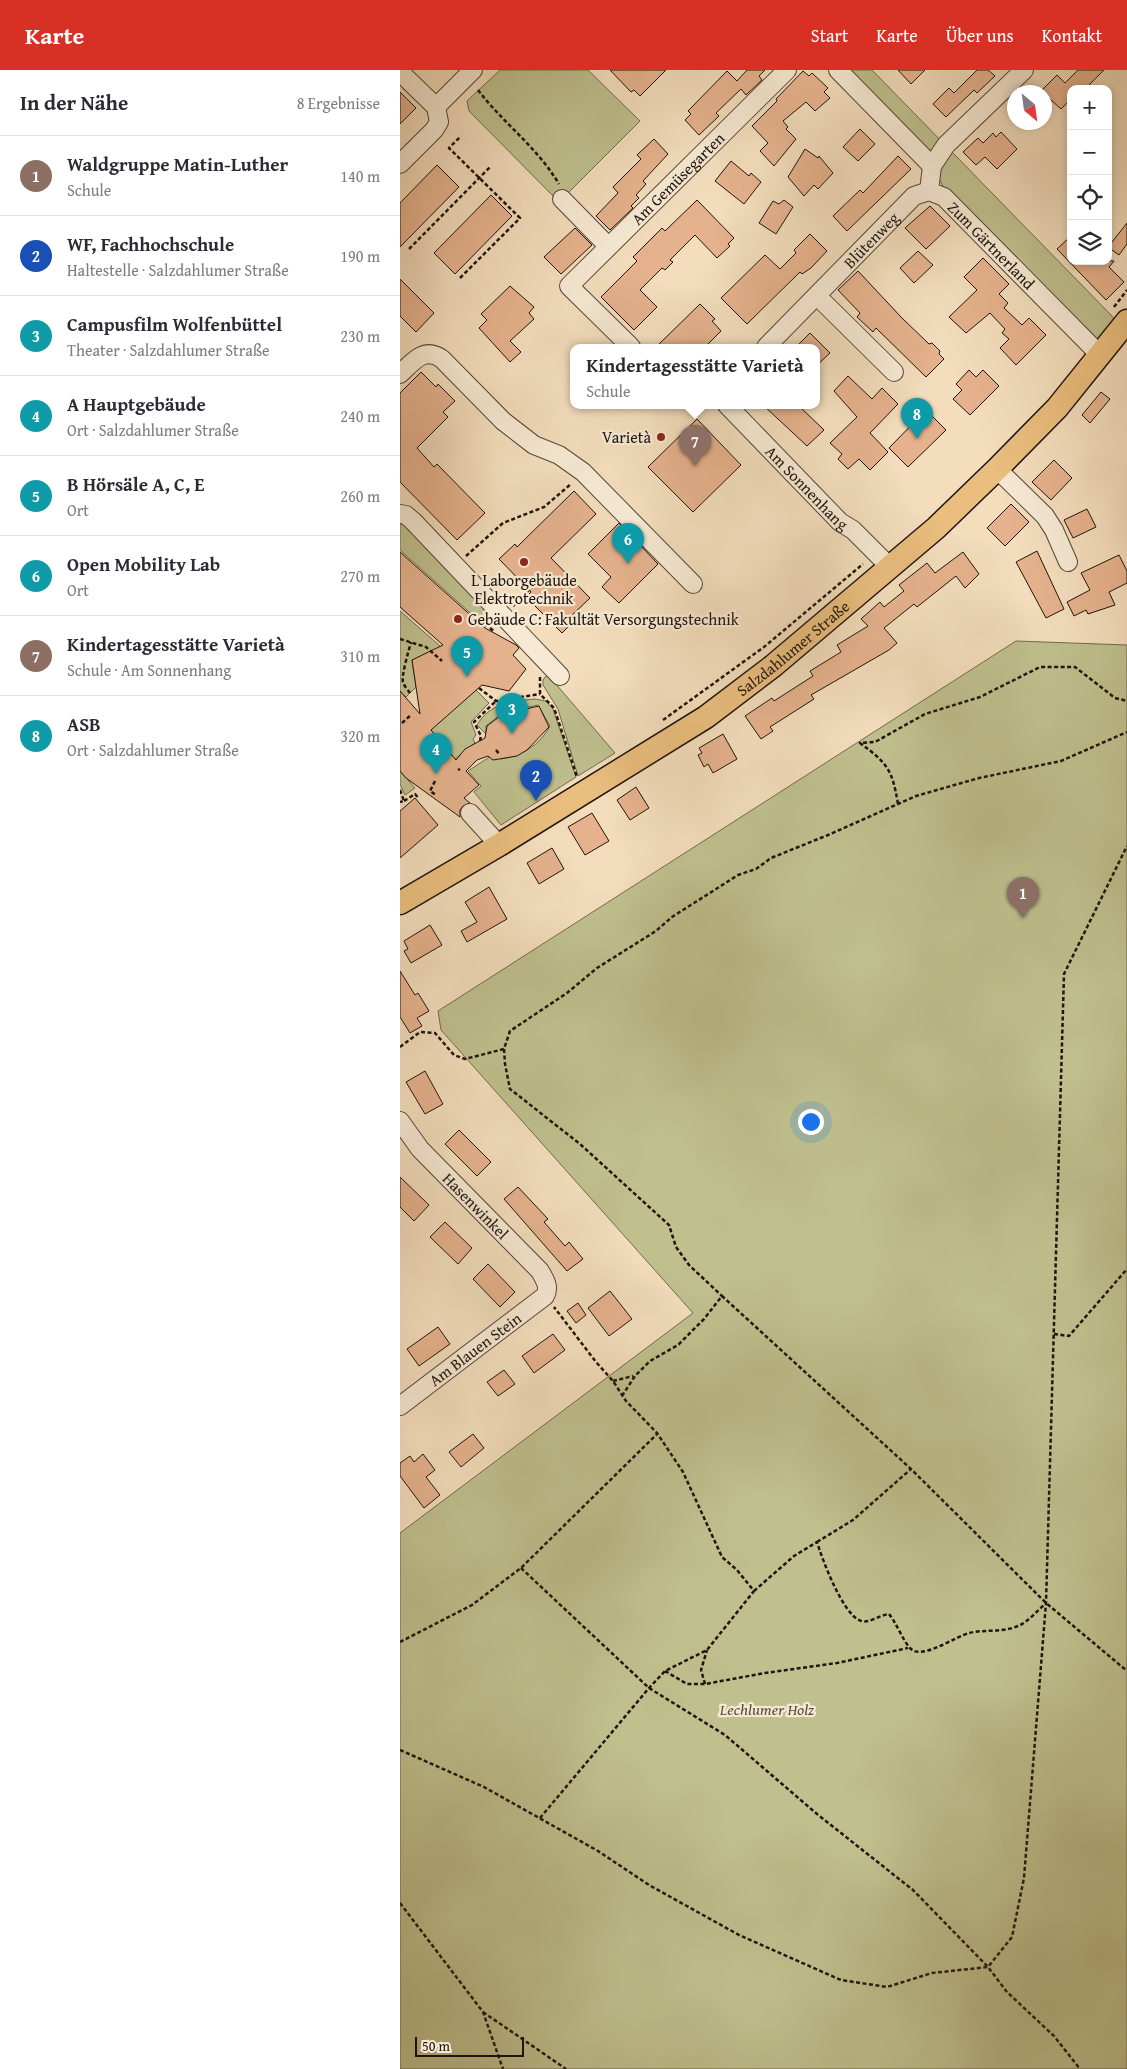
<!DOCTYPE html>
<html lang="de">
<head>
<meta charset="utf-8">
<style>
	body { margin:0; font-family:"Gentium Book Plus",serif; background:#f2f2f3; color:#2b2b33 }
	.controls { position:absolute; right:15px; top:15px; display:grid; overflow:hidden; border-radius:10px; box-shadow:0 2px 8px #0003 }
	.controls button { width:45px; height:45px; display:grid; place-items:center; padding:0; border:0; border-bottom:1px solid #e1e1e2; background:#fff; color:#2b2b33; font:25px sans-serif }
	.compass { position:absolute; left:607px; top:15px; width:45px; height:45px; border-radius:50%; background:#fff; box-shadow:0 2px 8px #0003; rotate:151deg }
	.scale { position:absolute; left:15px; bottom:12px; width:109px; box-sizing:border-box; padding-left:5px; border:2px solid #1f140e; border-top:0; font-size:14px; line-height:18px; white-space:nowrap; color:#1f140e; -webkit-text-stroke:4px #f7e9d3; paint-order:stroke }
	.you { position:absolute; left:410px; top:1051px; width:18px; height:18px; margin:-12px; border:4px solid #fff; border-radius:50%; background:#1a73e8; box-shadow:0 0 0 8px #1a73e833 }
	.badge { display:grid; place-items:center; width:32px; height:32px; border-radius:50%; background:#d93025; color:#fff; font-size:16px; font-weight:700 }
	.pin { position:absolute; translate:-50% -41px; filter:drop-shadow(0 1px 2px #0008) }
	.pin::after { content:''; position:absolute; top:26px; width:18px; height:15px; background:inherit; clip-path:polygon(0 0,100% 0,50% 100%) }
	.popup { position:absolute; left:170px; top:274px; width:250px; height:65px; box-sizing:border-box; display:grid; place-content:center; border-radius:10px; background:#fff; filter:drop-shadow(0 1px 4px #0005); font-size:16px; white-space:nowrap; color:#7c7c81 }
	.popup b { font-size:19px; color:#2b2b33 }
	.popup::after { content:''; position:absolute; left:50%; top:100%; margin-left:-10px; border:10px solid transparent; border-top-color:#fff }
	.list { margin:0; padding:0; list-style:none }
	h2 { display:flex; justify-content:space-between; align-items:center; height:65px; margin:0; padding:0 20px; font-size:21px }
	h2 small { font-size:16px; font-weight:400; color:#7c7c81 }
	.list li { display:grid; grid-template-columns:32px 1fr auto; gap:15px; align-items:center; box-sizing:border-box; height:80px; padding:0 20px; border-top:1px solid #e1e1e2 }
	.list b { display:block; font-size:19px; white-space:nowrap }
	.list p { margin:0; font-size:16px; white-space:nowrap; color:#7c7c81 }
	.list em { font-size:16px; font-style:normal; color:#7c7c81 }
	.icon { flex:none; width:28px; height:28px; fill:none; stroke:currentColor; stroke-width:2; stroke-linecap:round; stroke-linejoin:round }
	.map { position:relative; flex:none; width:727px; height:1999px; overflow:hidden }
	header { display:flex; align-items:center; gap:30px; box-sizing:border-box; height:70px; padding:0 25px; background:#d93025; color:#fff }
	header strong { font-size:24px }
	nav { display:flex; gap:28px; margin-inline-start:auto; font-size:18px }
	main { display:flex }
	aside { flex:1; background:#fff }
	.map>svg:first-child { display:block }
	.green { fill:#bfc08e; stroke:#6f6a4e }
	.building { fill:#e5b28d; stroke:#1f140e }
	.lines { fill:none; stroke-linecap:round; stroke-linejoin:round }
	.minor-casing { stroke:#54463a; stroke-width:20 }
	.major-casing { stroke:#1f140e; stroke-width:25 }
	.path { stroke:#1f140e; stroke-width:2.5; stroke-dasharray:4 2.5; stroke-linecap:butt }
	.minor { stroke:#f7e9d3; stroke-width:18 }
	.major { stroke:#eabe7e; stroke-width:22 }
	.poi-dot { fill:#8f2418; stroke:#f7e9d3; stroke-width:2 }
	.labels { text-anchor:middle; stroke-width:4.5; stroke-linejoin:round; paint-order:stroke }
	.street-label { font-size:16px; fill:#1f140e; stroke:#f7e9d3 }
	.poi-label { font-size:16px; fill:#1f140e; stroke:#f7e9d3; text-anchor:end }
	.park-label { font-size:16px; font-style:italic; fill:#57503b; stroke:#f7e9d3 }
</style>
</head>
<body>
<header>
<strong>Karte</strong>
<nav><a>Start</a><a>Karte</a><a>Über uns</a><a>Kontakt</a></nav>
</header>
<main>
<aside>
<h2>In der Nähe<small>8 Ergebnisse</small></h2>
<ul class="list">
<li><span class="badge" style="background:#8d6e63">1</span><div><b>Waldgruppe Matin-Luther</b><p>Schule</p></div><em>140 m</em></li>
<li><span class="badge" style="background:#1a4fb4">2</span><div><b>WF, Fachhochschule</b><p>Haltestelle · Salzdahlumer Straße</p></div><em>190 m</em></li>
<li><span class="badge" style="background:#0f9aa8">3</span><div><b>Campusfilm Wolfenbüttel</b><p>Theater · Salzdahlumer Straße</p></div><em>230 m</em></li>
<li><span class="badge" style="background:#0f9aa8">4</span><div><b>A Hauptgebäude</b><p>Ort · Salzdahlumer Straße</p></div><em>240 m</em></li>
<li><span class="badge" style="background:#0f9aa8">5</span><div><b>B Hörsäle A, C, E</b><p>Ort</p></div><em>260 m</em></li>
<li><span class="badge" style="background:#0f9aa8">6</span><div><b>Open Mobility Lab</b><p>Ort</p></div><em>270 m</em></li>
<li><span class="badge" style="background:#8d6e63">7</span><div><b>Kindertagesstätte Varietà</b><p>Schule · Am Sonnenhang</p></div><em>310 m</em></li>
<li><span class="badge" style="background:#0f9aa8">8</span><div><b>ASB</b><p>Ort · Salzdahlumer Straße</p></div><em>320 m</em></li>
</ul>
</aside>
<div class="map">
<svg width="727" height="1999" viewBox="0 0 727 1999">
	<rect width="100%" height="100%" fill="#f3ddbc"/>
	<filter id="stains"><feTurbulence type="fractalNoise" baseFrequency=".004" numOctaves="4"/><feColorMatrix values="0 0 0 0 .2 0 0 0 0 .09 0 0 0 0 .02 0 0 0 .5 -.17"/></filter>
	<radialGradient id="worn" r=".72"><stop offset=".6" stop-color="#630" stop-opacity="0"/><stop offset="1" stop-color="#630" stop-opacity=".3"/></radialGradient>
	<path class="green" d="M100,0H188L240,51L159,132L69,41L67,31Z
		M437,0H472L711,245L721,258L700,285L545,120L532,96Z
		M0,448L94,548L86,557L0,480Z
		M0,541L48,583L12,590L16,617L6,627L0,621Z
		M616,571L727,575V1999H0V1463L293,1243L41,960L38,941Z
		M146,606H149L215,683L178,706L158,639L143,615V610Z
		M76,620L89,633L71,652L76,665L73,669L75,673L55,689L18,645Z
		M135,629L146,631L153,639L176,707L101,755L74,722L81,716L68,701L94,684L101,689C122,686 140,675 150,656L138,635L102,643L86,656V664L77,655C90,633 112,631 135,629Z
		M0,701L15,718L5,725L0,714Z"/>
	<path class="building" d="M210,0H266L240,26L234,20L231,22Z
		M347,0H365L359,6L362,10L346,25L341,19L316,43L319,46L299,65L285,50L291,44L288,41L327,1L337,11Z
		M498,0H525L511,14Z
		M577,0H588L595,6L577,23L574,20L546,47L533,34L549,18L554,23Z
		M678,0H704L685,19H671V29L661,39L641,21L657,5L665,13Z
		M403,1L409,6L412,3L428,18L424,22L430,28L415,41L406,32L383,51L388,57L386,59L396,69L374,96L360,81L368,73L352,56L377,31L376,29Z
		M0,22L16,38L0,54Z
		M460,59L475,74L458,91L443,77Z
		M601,62L617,79L597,99L585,87L576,95L563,82L578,68L583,73L593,63L596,67Z
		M254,69L268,84L243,111L246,114L236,125L239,128L231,136L233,138L210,160L196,146L218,123L213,117L241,89L237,85Z
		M405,79L418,88L419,86L433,103L418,119L414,115L404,126L388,107Z
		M498,86L511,99L447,161L433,146L460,120L463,123Z
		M331,91L349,106L351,103L361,112L344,134L315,111Z
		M37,95L59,117L0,177V133Z
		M91,125L112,146L55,204L34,183Z
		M297,130L334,168L328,174L330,176L317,188L295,165L270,190L273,192L265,200L262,198L240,220L257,237L234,260L201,227L237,191L233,187L262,158L265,161Z
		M384,130L393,137L376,164L359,153L373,131L379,134Z
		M530,136L550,156L526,179L505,158Z
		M727,153V174L719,185L708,177Z
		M175,158L192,175L161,204L144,187Z
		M410,164L427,181L411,198L402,204L400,202L347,254L321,228L365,185L380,199L396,183L394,180Z
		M671,166V191H714L709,197L724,212L706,230L657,179Z
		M518,181L533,195L514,213L500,198Z
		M583,188L609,214L599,224L608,233L604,238L622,255L629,248L646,265L616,295L600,278L609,269L602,263L605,259L590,243L566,263L549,247L577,220L564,207Z
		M458,201L502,248L529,274L532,273L540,281L539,284L544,289L526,307L476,258L473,262L457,247L460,243L438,220Z
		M0,209L34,243L16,262L0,246Z
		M110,216L134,237L129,243L134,249L110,271L121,282L110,292L79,258L87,250L81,244Z
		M300,234L315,249L312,251L321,261L305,277H256Z
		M410,263L430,283L416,296V277H396Z
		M569,300L576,307L583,300L599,316L570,345L553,329L562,320L556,314Z
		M21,302L36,317L38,314L55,331L43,342L48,347L17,378L34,397L37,394L85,443L57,470L0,412V323Z
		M448,306L472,329L482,318L498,334L470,363L488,382L470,400L459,389L448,399L438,389L442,384L430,373L457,347L434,321Z
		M701,322L710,329L690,353L682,345Z
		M363,335H398L424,360L407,376Z
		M526,340L546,360L508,397L489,378Z
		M297,349L341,395L293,442L248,397Z
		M654,390L672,408L651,430L632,412Z
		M174,421L196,444L151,488L190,528L167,550L171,554L162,563L126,527L131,522L99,489L115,474L117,477Z
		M611,434L629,452L605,476L587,458Z
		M687,439L696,457L673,468L664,450Z
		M219,453L258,494L219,533L202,517L211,507L188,484Z
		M637,481L664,539L646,548L616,492Z
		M0,482L85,558L116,575L119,578L113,585L126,599L109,621L82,615L31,660L56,690L65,679L85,668L87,656L103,644L139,636L149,657L127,680L117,686L93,690L88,686L77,690L66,701L79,715L64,728L70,733L63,736L60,740V747L6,708L0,701V621L20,644L12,590L43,575L0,537Z
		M563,482L579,504L565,518L556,506L517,537L514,534L484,558L497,573L489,580L411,625L414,629L370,657L373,661L361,669L345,646L372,628L374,631L413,606L410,601L441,582L437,575L468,556L461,549L480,532L484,537L504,521L499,515L527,493L535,503Z
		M719,485L727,501V513L709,522L715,535L688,544L686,540L674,546L667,532L690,520L681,503Z
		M323,664L337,689L313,703L308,694L304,697L298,685L302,683L299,678Z
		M236,717L249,738L230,750L217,730Z
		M15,728L38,755L0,788V741Z
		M192,743L209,771L185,785L168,757Z
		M152,778L164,799L139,814L127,793Z
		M89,817L107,849L67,872L61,861L77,852L65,832Z
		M30,855L42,875L11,893L4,881L8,879L4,871Z
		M0,901L15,925L18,923L29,941L17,948L22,956L10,963L0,947Z
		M25,1001L43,1034L25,1044L6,1012Z
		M59,1060L91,1092L77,1106L45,1074Z
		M0,1107L29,1135L14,1151L0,1137Z
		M118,1117L148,1149L144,1152L165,1176L169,1172L183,1189L167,1201L104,1129Z
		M45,1152L72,1178L58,1194L30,1167Z
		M88,1194L115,1222L100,1237L73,1209Z
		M210,1221L232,1249L209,1266L188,1238Z
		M178,1233L186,1245L176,1253L167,1241Z
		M38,1257L50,1274L19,1296L7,1279Z
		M153,1264L165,1280L134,1303L122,1286Z
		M104,1300L115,1314L98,1326L87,1312Z
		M73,1364L84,1378L61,1397L49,1382Z
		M23,1384L35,1400L26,1407L40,1425L24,1438L0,1406V1393L10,1386L14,1392Z"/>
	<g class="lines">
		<g class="minor-casing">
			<g id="minor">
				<path d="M438,0L532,96L529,121"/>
				<path d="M0,2L36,37L39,52L34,60L0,94"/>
				<path d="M36,37L73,0"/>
				<path d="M532,96L546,75L624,0"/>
				<path d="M162,129L208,176"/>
				<path d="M417,226L494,302"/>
				<path id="s1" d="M231,277L169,216L387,0"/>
				<path id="s2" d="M366,277L514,126L529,121L544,127L700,285"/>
				<path d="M0,304C13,292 24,276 42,289L103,351L134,375L159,385L183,402L293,514"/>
				<path id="s3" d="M327,335L440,452L453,460L491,498"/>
				<path d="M597,399L645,446L654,460L668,492"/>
				<path d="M0,444L6,445L13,451L160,606"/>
				<path d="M70,743L99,775"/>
				<path id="s4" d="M0,1051L20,1079L140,1201C145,1210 150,1217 145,1226L0,1336"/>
			</g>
		</g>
		<g class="major-casing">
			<g id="major">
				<path id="s5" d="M0,833L99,775L306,647L373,596L536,458L597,399L657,338L727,251"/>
			</g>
		</g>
		<path class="path" d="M78,20C103,53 137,77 159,114
			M9,179L91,96
			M60,208L120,148L49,78L61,66
			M714,237L727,220
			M66,486L103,453L144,437L171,414
			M113,536L133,516
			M90,558L95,562
			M0,569L26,577L42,591
			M53,580L57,575
			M140,607V624L154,638L177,707
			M79,618L96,631L140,624
			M10,623C8,620 4,616 3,612C1,606 9,580 11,572
			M263,650L364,577L463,494
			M2,653L11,645
			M80,671L81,666L74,652L96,631
			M96,680L100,685
			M58,700L60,699
			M35,711L30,721L36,725
			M0,720L4,731L0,732
			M4,731L15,724L19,729
			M498,734C492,699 488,694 460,673L475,672L525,644L580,627L640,597H675L715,628L727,631
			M0,977L20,962L35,963L54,985L65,989L104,979L110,961L167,923L197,898L256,861L272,847L338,805L356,799L371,788L428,765L516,726L579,708L661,691L727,662
			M104,979L105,994L110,1019L180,1074L269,1155L276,1177L289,1195L322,1226
			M654,1264L669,1266L727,1199
			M213,1311L233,1306
			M222,1326L235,1306L250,1291L278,1275L304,1249L322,1226L511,1399L646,1533L727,1601
			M417,1472L453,1450L511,1399
			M121,1498L249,1618L325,1665L417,1744L513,1820L588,1897L607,1922L654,1966L680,1999
			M354,1521L394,1486L417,1472C422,1489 442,1542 459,1550C468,1555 479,1545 489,1544C497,1553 505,1577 514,1581C528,1586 555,1567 569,1563C585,1559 602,1563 618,1556C628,1552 637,1541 645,1534
			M0,1572L72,1535L121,1498L257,1364
			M265,1601L287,1614H305L365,1603L437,1593L508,1578
			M305,1614L301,1600L307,1580
			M0,1680L84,1717L198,1781L249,1815L339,1865L441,1910L487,1917L532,1903L588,1897L612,1867L624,1808L646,1533L664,904L727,776
			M140,1748L249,1618L265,1601L307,1580L354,1521L337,1500L322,1487L283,1402L257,1363L226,1331L213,1311L196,1292L154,1237
			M0,1833L83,1942L103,1999
			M83,1942L166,1999"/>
		<use href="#minor" class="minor"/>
		<use href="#major" class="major"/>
	</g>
	<g class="poi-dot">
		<circle cx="261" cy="367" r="5"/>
		<circle cx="124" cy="492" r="5"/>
		<circle cx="58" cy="549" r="5"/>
	</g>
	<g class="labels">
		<g class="street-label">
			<text dy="6" stroke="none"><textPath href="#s1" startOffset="240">Am Gemüsegarten</textPath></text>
			<text dy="6" stroke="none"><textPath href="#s2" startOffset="150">Blütenweg</textPath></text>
			<text dy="6" stroke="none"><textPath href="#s2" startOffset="311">Zum Gärtnerland</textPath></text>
			<text dy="6" stroke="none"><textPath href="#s3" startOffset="115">Am Sonnenhang</textPath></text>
			<text dy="6" stroke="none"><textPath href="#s5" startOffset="469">Salzdahlumer Straße</textPath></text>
			<text dy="6" stroke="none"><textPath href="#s4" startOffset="114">Hasenwinkel</textPath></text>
			<text transform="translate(75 1279) rotate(-37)" y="6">Am Blauen Stein</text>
		</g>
		<g class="poi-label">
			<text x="251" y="373">Varietà</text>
			<text x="124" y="516" text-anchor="middle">L Laborgebäude<tspan x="124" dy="18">Elektrotechnik</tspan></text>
			<text x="68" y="555" text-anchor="start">Gebäude C: Fakultät Versorgungstechnik</text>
		</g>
		<g class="park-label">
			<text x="367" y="1645">Lechlumer Holz</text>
		</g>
	</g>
	<rect width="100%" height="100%" filter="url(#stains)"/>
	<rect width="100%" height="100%" fill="url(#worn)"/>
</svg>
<div class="controls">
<button>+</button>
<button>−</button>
<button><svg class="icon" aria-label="locate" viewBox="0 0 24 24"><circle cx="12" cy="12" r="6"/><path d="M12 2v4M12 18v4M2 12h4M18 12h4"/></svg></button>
<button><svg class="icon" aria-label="layers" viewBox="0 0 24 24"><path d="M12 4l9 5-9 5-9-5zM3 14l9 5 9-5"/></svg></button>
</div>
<svg class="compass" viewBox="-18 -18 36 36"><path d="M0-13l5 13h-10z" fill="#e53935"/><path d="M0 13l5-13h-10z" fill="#7c7c81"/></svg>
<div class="scale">50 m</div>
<div class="you"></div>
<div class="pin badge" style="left:623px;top:848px;background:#8d6e63">1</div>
<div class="pin badge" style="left:136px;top:731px;background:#1a4fb4">2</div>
<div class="pin badge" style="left:112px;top:664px;background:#0f9aa8">3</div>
<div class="pin badge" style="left:36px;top:704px;background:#0f9aa8">4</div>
<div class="pin badge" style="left:67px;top:607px;background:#0f9aa8">5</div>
<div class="pin badge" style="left:228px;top:494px;background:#0f9aa8">6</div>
<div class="pin badge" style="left:295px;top:396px;background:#8d6e63">7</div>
<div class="popup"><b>Kindertagesstätte Varietà</b>Schule</div>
<div class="pin badge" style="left:517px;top:369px;background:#0f9aa8">8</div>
</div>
</main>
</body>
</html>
